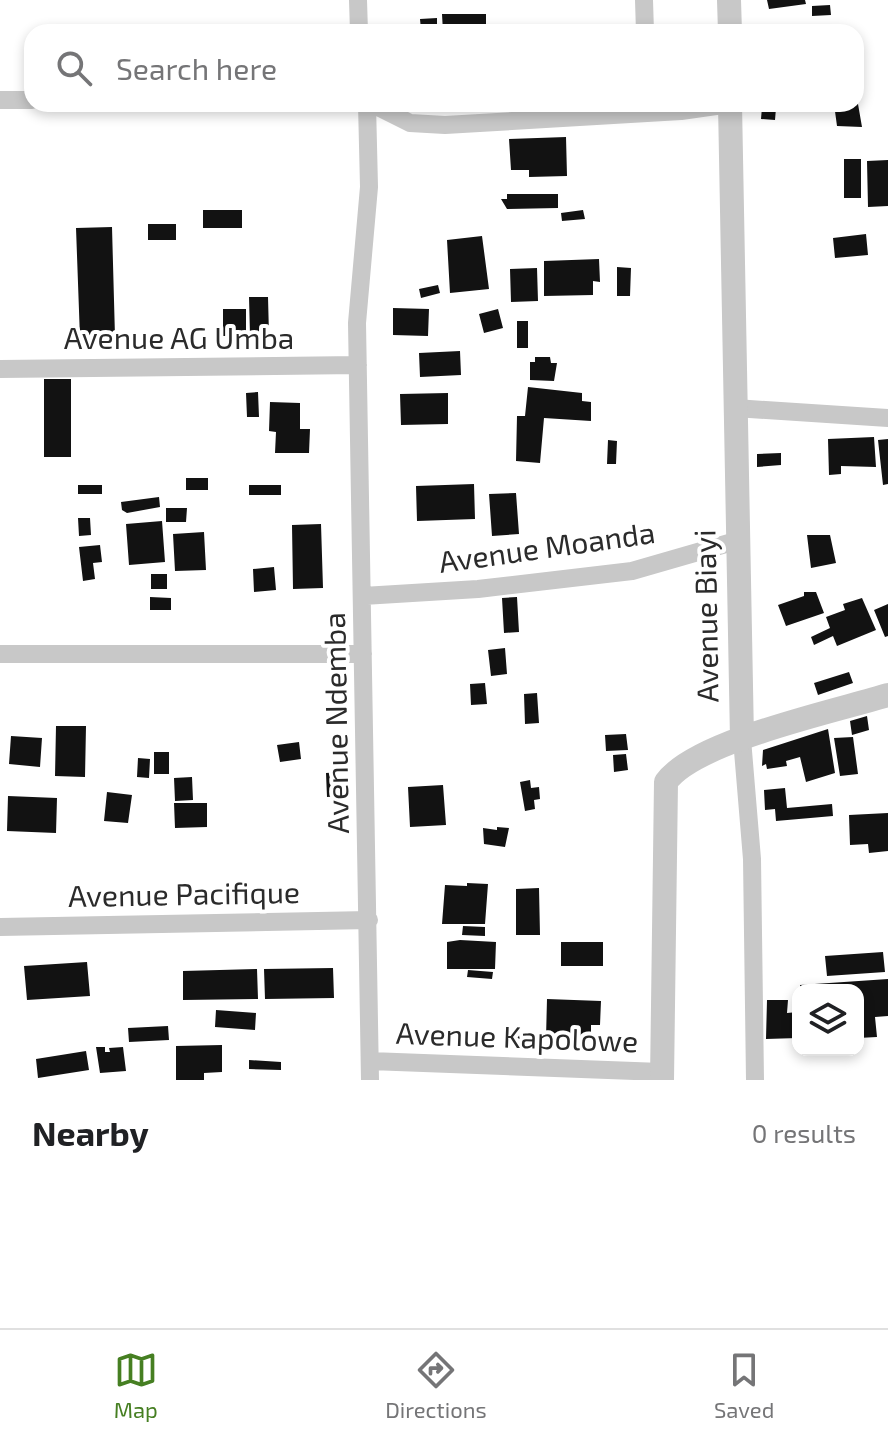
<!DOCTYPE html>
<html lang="en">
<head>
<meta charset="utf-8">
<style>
	body { margin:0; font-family:"Exo 2",sans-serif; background:#f6f6f6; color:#202124 }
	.controls { position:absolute; right:24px; bottom:24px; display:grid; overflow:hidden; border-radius:16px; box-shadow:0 4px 12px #0003 }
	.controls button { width:72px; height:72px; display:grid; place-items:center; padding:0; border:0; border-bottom:2px solid #e0e0e0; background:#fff; color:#202124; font:40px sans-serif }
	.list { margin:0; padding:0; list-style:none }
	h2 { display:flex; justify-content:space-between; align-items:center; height:104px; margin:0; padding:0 32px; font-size:34px }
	h2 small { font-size:26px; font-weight:400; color:#757577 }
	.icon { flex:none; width:44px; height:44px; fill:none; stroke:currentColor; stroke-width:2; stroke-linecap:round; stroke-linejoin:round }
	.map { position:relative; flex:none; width:888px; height:1080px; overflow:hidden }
	.search { position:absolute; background:#fff; box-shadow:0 4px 12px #0003; left:24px; right:24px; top:24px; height:88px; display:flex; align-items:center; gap:20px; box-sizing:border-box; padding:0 28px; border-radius:24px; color:#757577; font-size:30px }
	.sheet { height:248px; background:#fff }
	nav { display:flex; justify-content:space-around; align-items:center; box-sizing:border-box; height:112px; border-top:2px solid #e0e0e0; background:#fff; font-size:22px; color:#757577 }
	nav a { display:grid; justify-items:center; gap:4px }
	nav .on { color:#467f22 }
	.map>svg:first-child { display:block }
	.building { fill:#121212 }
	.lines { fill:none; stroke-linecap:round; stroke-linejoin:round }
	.minor { stroke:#c8c8c8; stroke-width:18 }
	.tertiary { stroke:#c8c8c8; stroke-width:24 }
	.labels { text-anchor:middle; stroke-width:8; stroke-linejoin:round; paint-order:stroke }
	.street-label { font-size:30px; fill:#2b2b2b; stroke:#fff }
</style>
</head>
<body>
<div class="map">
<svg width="888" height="1080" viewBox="0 0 888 1080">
	<rect width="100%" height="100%" fill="#fff"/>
	<path class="building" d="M767,0H805L806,4L769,9Z
		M830,5L831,15L812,16V6Z
		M442,14H486V32H443Z
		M437,18V28L421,30L420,19Z
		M834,104H858L862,127L837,126Z
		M762,107L776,108L775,120L761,119Z
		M566,137L567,176L529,177V170H511L509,139Z
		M844,159H861V198H844Z
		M888,160V206L868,207L867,161Z
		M507,194H558V208L507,209L501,199H507Z
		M203,210H242V228H203Z
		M583,210L585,219L562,221L561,213Z
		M148,224H176V240H148Z
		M112,227L115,337L80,338L76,228Z
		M866,234L868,255L835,258L833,238Z
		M482,236L489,289L450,293L447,240Z
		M599,259L600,282L593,281V295L544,296V261Z
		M617,267L631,268L630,296H617Z
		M537,268L538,301L511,302L510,269Z
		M438,285L440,293L421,298L419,289Z
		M249,297H268L269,335H250Z
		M393,308L429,309L428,336L393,335Z
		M223,309H246V336H223Z
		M498,309L503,328L484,333L479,314Z
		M517,321H528V348H517Z
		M460,351L461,375L420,377L419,353Z
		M535,357H550L551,363H557L554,381L530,380V362H535Z
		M44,379H71V457H44Z
		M528,387L582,393V401L591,402V421L544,418L540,463L516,461L517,416H525Z
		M258,392L259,417H247L246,393Z
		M448,393V424L401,425L400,394Z
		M270,402L300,403V429H310L309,453H275L276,432L269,431Z
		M874,437L876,467L841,466V474L829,475L828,439Z
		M888,439V484L883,485L878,440Z
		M608,440L617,441L616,464H607Z
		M781,453V465L757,467V454Z
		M186,478H208V490H186Z
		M474,484L475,519L417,521L416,486Z
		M78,485H102V494H78Z
		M249,485H281V495H249Z
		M516,493L519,534L492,536L489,494Z
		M159,497L160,507L127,513L122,510L121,502Z
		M166,508H187L186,522H166Z
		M78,518H90L91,535L79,536Z
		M162,521L165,562L129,565L126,524Z
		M321,524L323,588L293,589L292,525Z
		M204,532L206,570L175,571L173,534Z
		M807,535H830L836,563L811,568Z
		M100,545L102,562L93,563L95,579L83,581L79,547Z
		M274,567L276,590L254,592L253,569Z
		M151,574H167V589H151Z
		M804,592H816L824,613L786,626L778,605L804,596Z
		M150,597L171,598V610H150Z
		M517,597L519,632L504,633L502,598Z
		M862,598L876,630L837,646L833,636L814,645L811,637L830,628L826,617L845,610L843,604Z
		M888,604V636L885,637L874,610Z
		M505,648L507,674L491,676L488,650Z
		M849,672L853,683L818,695L814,683Z
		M485,683L487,704L471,705L470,684Z
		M537,693L539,723L525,724L524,694Z
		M867,716L869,730L852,735L850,721Z
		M56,726H86L85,777L55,776Z
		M828,729L835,773L806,782L800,757L786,761L787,766L767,769L766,764L762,766L763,750Z
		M626,734L628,750L606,751L605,735Z
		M11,736L42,738L40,767L9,764Z
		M853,737L858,774L840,776L834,738Z
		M299,742L301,759L280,762L277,745Z
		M154,752H169V774H154Z
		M626,754L628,770L614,772L613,755Z
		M138,758L150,759L149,778L137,777Z
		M340,772L341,796L327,797L326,773Z
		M192,777L193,800L175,801L174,778Z
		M530,780L531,788L539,787L540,799L534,800L535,809L525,811L520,782Z
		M443,785L446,825L410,827L408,787Z
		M785,788L787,808L832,804L833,816L776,821L775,809L765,810L764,790Z
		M107,792L132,795L128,823L104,821Z
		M8,796L57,798L56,833L7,831Z
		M174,803H207V827L175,828Z
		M888,813V851L869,853L868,844L850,845L849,815Z
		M497,827L509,828L505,847L484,844L483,828L497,830Z
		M467,883L488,884L485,924H442L445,885L467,886Z
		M539,888L540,935H516V889Z
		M463,926L485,927V936L462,935Z
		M460,940L496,942L495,969H447V942Z
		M561,942H603V966H561Z
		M883,952L885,972L827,976L825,956Z
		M87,962L90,996L27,1000L24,966Z
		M333,968L334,998L265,999L264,969Z
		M257,969L258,999L183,1000V971Z
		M468,970L493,972L492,979L467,977Z
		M888,979V1016L875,1017L877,1037L858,1038V990H800V985Z
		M547,999L601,1001L600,1025H591V1040L546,1038Z
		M767,1000H788L787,1013L798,1012V1038L766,1039Z
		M216,1010L256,1013L255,1030L215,1027Z
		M168,1026L169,1040L129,1042L128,1028Z
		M507,1031L525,1032L524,1042L506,1041Z
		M222,1045V1072L204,1073V1080H176V1046Z
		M96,1047H105V1052H110L109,1048L123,1047L126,1071L100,1073Z
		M86,1051L89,1070L38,1078L36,1059Z
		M249,1060L281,1062V1070L249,1069Z"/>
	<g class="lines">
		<path class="minor" d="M358,0L359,32
			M644,0L645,32
			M0,100H32
			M367,104L369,187L357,323L370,1080
			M372,104L410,123L445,125L681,111L730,104
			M0,369L358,365
			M735,408L888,418
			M363,596L478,589L632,571L736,541
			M0,654H363
			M742,739L752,859L755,1080
			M0,927L369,920
			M370,1061L661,1072"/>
		<path class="tertiary" d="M729,0L730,32
			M730,104L742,739
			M662,1080L666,782C695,741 836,711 888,695"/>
	</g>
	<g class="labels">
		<g class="street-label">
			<text x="179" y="349">Avenue AG Umba</text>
			<text transform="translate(547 548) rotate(-8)" y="10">Avenue Moanda</text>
			<text transform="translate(707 616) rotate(-91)" y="10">Avenue Biayi</text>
			<text transform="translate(337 723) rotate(-91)" y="10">Avenue Ndemba</text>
			<text transform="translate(184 895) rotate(-1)" y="10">Avenue Pacifique</text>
			<text transform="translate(517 1038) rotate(2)" y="10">Avenue Kapolowe</text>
		</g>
	</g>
</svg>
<div class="controls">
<button><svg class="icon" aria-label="layers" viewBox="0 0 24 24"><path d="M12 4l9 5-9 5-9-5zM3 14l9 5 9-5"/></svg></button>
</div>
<div class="search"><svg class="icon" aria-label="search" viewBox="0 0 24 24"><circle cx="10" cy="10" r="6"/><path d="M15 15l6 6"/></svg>Search here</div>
</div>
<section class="sheet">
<h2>Nearby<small>0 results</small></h2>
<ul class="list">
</ul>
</section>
<nav>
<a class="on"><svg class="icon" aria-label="map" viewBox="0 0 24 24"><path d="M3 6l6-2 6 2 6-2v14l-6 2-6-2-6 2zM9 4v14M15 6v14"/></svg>Map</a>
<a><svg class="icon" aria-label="directions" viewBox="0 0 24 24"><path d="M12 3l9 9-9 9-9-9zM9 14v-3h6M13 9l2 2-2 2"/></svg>Directions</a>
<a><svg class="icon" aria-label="saved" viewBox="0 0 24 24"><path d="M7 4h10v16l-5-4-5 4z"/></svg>Saved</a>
</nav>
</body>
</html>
